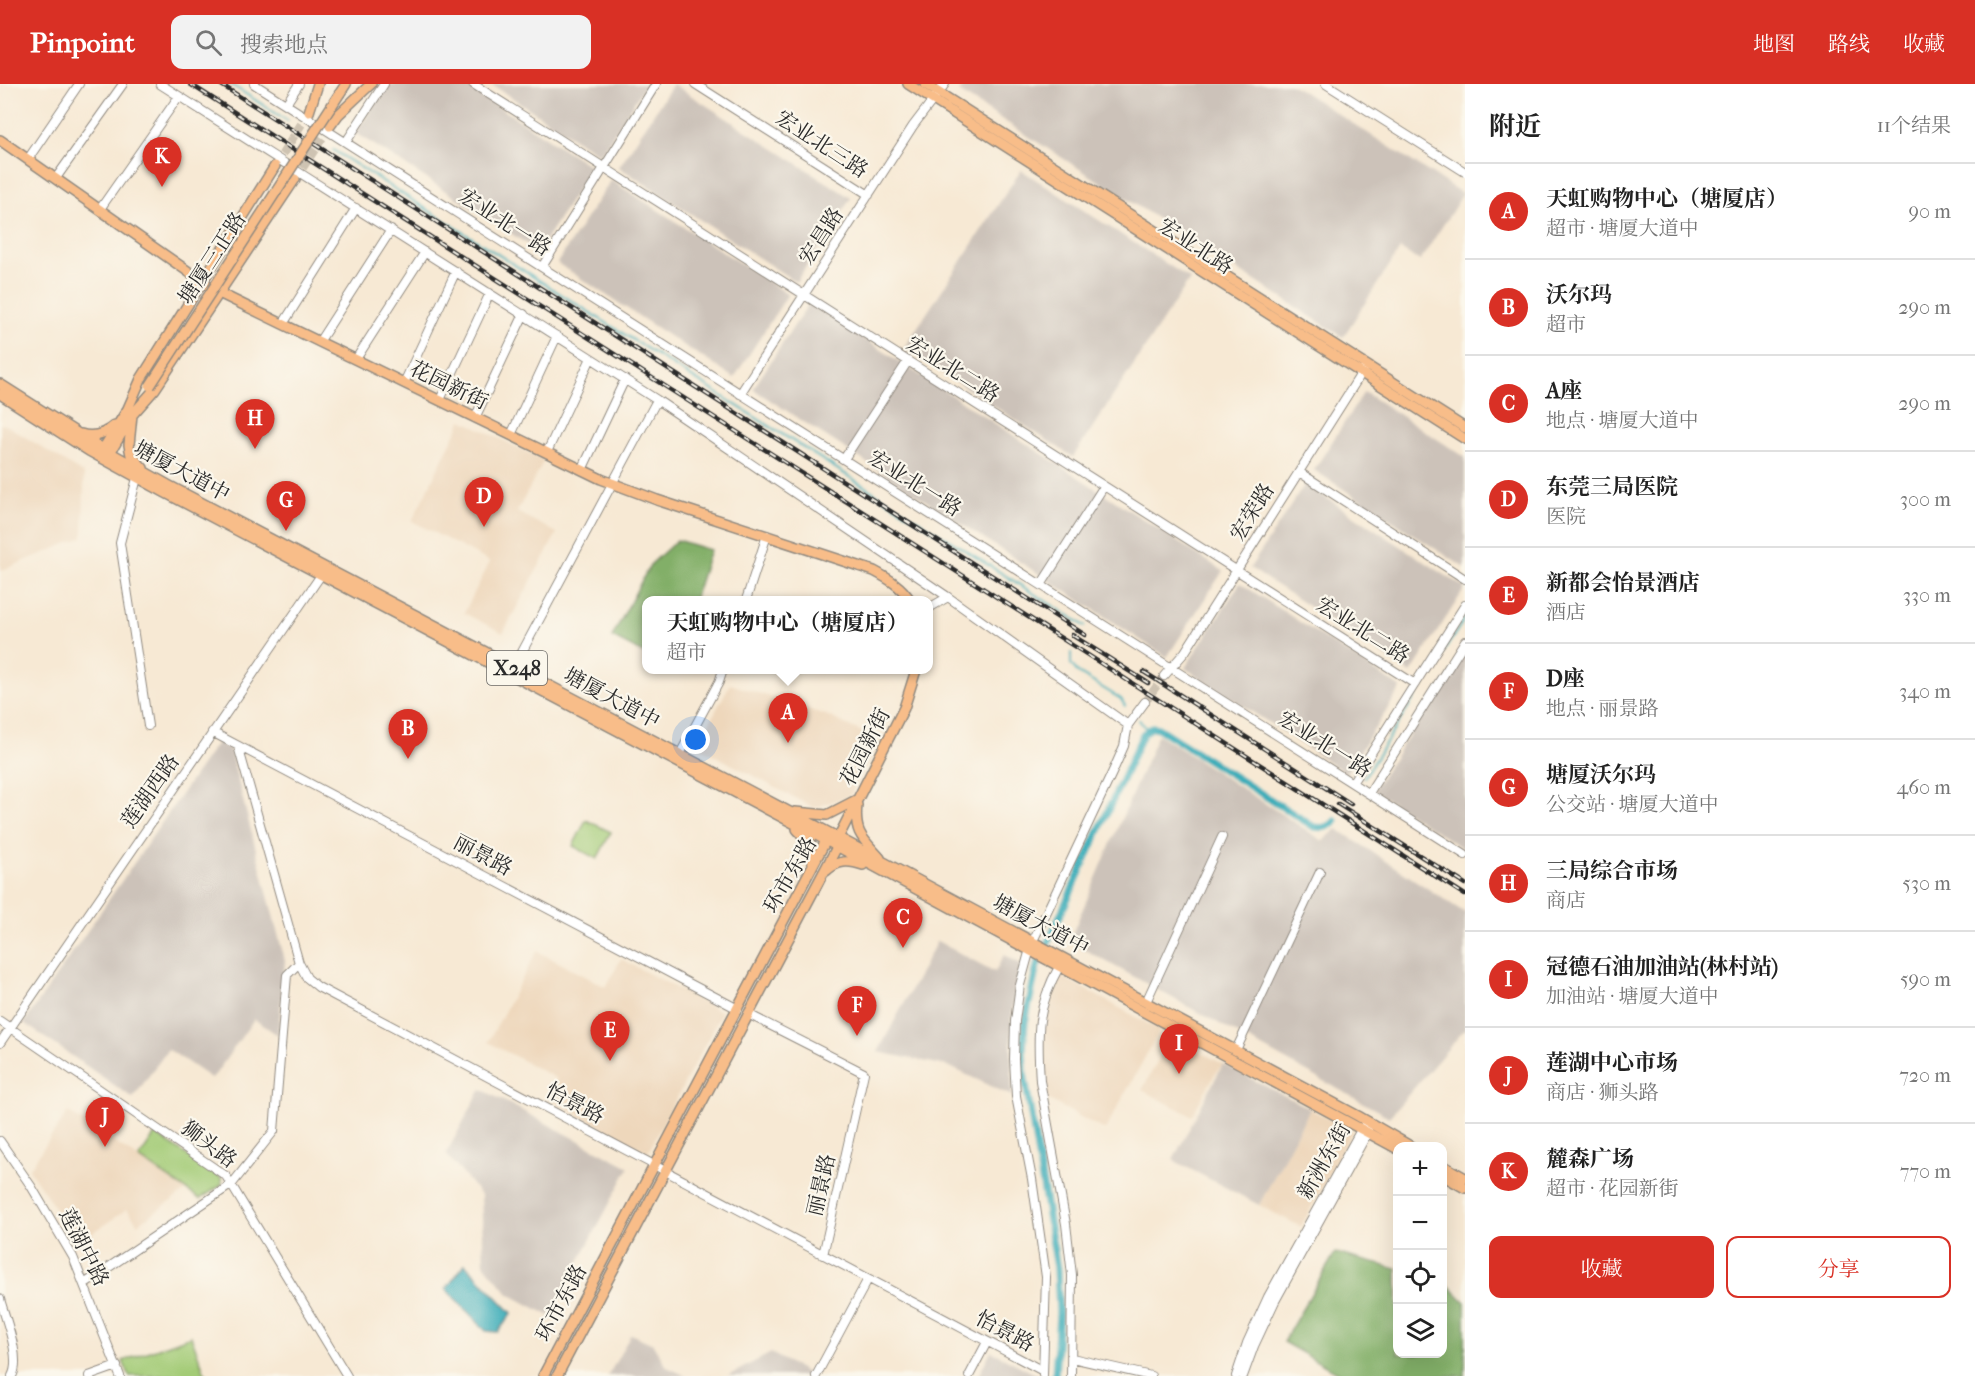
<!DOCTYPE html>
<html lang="zh">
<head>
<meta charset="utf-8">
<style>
	body { margin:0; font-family:"IM FELL French Canon","Noto Serif SC",serif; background:#f2f2f2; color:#222 }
	.controls { position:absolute; right:18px; bottom:18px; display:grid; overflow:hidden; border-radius:12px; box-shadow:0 6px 24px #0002 }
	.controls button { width:54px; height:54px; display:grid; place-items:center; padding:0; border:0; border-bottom:2px solid #e0e0e0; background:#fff; color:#222; font:30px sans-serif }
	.you { position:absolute; left:696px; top:656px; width:21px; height:21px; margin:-15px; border:4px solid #fff; border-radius:50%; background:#1a73e8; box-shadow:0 0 0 9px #1a73e833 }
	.badge { display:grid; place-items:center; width:39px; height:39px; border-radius:50%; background:#d93025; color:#fff; font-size:20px; font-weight:700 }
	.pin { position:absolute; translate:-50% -50px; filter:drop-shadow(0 2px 3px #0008) }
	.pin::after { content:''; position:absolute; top:32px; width:21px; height:18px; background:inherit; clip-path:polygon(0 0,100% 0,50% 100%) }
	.popup { position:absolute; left:642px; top:512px; width:291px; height:78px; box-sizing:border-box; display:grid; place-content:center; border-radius:12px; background:#fff; filter:drop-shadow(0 2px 4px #0005); font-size:20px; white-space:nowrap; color:#767676 }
	.popup b { font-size:22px; color:#222 }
	.popup::after { content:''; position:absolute; left:50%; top:100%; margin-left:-12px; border:12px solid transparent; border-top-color:#fff }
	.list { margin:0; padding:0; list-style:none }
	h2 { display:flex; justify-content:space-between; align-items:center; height:78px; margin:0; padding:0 24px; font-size:26px }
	h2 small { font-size:20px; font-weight:400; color:#767676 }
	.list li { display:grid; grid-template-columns:39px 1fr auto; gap:18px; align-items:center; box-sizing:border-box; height:96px; padding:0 24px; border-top:2px solid #e0e0e0 }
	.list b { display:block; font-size:22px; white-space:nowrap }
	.list p { margin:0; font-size:20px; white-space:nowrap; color:#767676 }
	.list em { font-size:20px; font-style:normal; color:#767676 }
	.actions { display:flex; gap:12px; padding:18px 24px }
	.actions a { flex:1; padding:14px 0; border:2px solid #d93025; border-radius:12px; text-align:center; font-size:21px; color:#d93025 }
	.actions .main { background:#d93025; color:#fff }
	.icon { flex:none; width:33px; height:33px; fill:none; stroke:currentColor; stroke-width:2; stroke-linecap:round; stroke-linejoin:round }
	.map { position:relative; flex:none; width:1465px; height:1292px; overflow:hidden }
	header { display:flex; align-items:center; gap:36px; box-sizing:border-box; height:84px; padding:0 30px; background:#d93025; color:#fff }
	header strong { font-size:28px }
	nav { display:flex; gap:33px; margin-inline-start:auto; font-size:21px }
	.search { width:420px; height:54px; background:#f2f2f2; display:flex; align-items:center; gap:15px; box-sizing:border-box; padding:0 21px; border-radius:12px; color:#767676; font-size:22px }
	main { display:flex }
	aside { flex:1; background:#fff }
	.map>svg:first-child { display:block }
	.built { fill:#eed7bb }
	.industrial { fill:#ccc2b9 }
	.green { fill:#a3cb76; stroke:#677b50; stroke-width:1.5 }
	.forest { fill:#82af67; stroke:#566d49; stroke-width:1.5 }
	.water { fill:#3dadb9; stroke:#346c72; stroke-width:1.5 }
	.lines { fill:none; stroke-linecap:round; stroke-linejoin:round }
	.stream { stroke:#3dadb9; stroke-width:2 }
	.canal { stroke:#3dadb9; stroke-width:7 }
	.minor-tunnel { stroke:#cec3b2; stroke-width:8; stroke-dasharray:8 4; stroke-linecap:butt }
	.major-tunnel { stroke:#cec3b2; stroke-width:9; stroke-dasharray:9 4.5; stroke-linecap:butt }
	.minor-casing { stroke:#918a80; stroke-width:10 }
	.major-casing { stroke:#918a80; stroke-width:12 }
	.minor { stroke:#fff; stroke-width:8 }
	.major { stroke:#f8bd89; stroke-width:9 }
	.rail-casing { stroke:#2b2b2b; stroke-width:4.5 }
	.rail { stroke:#fbf7ec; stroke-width:2; stroke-dasharray:7; stroke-linecap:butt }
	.major-bridge-casing { stroke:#918a80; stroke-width:12; stroke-linecap:butt }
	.major-bridge { stroke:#f8bd89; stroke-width:9 }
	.labels { text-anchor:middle; stroke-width:4.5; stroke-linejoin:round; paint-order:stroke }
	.shield { fill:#fbf7ec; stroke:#696865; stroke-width:1.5 }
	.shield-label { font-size:20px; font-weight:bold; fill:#2b2b2b }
	.street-label { font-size:21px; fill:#2b2b2b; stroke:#fbf7ec }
</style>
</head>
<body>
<header>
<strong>Pinpoint</strong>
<div class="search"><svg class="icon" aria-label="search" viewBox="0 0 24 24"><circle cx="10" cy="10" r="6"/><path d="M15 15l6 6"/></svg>搜索地点</div>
<nav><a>地图</a><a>路线</a><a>收藏</a></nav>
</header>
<main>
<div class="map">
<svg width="1465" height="1292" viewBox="0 0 1465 1292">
	<rect width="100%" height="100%" fill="#fbf7ec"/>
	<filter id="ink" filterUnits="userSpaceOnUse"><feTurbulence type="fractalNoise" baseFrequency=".0167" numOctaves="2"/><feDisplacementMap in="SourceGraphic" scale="12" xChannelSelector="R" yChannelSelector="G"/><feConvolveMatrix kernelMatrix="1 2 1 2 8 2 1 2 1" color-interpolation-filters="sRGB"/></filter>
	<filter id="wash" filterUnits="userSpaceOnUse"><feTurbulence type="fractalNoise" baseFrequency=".008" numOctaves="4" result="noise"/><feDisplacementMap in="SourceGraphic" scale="24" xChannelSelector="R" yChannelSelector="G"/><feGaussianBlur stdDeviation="1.35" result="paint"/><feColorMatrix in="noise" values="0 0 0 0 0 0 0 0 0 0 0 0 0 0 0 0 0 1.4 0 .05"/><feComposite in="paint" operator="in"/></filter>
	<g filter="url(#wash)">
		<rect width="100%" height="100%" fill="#f7e9d4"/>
		<path class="built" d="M462,336L544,376L517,428L557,449L503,549L464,529L490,478L412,437Z
			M0,340L6,341L84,390L83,453L0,487Z
			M730,600L826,631L879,656L851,711L814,724L697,662Z
			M537,867L606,903L621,875L722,928L648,1068L547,1014L557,995L488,958Z
			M1059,891L1160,946L1105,1046L1047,1015L1042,974L1045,925L1051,906Z
			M1171,952L1223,980L1215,990L1192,1032L1142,1006Z
			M1310,1025L1352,1047L1301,1143L1259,1121Z
			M68,1028L187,1106L138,1140L127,1125L78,1159L29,1085Z"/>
		<path class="industrial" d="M388,0H463L592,83L538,167L356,49Z
			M491,0H646L600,71Z
			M673,0L851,114L796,198L619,83Z
			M964,0H1291L1463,110L1420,177L1400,165L1343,253L959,8Z
			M1021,86L1190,195L1073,373L904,264Z
			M611,96L788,210L734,294L557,179Z
			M809,219L1223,487L1167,573L753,305Z
			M1364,308L1465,373V484L1314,386Z
			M1305,400L1465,504L1411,589L1250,484Z
			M1240,499L1401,604L1346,689L1185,584Z
			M1465,566V766L1373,706Z
			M1158,650L1323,757L1337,745L1465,829V945L1389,1033L1069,857Z
			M218,657L230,666L285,877L278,951L254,935L212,995L168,965L133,1014L24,939Z
			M937,857L995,888L1004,871L1021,880L1011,936L1012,1012L948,982L878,968Z
			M1223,980L1310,1025L1259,1121L1173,1076Z
			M481,1005L629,1083L550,1232L509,1210L484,1180L481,1111L446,1070Z
			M631,1250L653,1260L667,1283L686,1292H608Z
			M991,1267L1039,1292H978Z
			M771,1269L811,1291L810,1292H728Z"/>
		<path class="green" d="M586,736L611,748L597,775L573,762Z
			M155,1050L221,1094L222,1101L200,1115L139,1074Z
			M191,1252L206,1292H129L123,1277Z"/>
		<path class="forest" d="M677,456L710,466L694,516H647V571L612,553L650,481Z
			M1335,1169L1397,1185L1398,1270H1442L1443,1196L1465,1218V1292H1343L1283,1258Z"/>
		<path class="water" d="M465,1180L512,1229L498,1248L486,1247L446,1205Z"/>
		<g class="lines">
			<path class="stream" d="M230,0L288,37
				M333,66L1085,542
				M1071,569V580L1078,589L1121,615L1125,622
				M1139,636L1148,646
				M1364,693L1465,534"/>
			<path class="canal" d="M1055,1292L1059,1229L1057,1184L1024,989L1023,966L1025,939L1037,882L1143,650L1152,643L1158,644L1314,743C1323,744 1329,744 1335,737"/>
		</g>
	</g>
	<g filter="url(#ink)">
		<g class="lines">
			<path class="minor-tunnel" d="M1145,618L1164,592"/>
			<path class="major-tunnel" d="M275,82L309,28
				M295,95L330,42"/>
			<g class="minor-casing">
				<path id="minor" d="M160,0L657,316L948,513L1128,641
					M254,0L1465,771
					M473,0L1415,600
					M695,0L869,111
					M1326,0L1465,88
					M286,20L299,0
					M346,58L384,0
					M28,75L79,0
					M56,94L123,0
					M100,125L179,12
					M542,183L656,0
					M283,240L356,124
					M319,258L391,146
					M356,275L425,168
					M404,299L456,187
					M740,310L913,42L945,0
					M440,316L490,209
					M475,334L524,230
					M511,351L557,252
					M547,368L591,274
					M844,375L908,277
					M582,386L625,295
					M1299,388L1465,495
					M137,394L120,459L148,642
					M1041,501L1104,402
					M746,516L767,451
					M929,524L948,513
					M514,583L657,316
					M1164,592L1185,568L1364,285
					M212,648L738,925
					M238,662L299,879L307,894L318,903L1043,1287
					M680,670L719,598L723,586
					M1352,699L1465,521
					M1369,709L1465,557
					M1033,857L1113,687L1124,662L1128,641L1145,618
					M1030,865L1020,901L1015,937L1014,975L1016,1012L1032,1095L1046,1193L1043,1291
					M1060,881C1036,924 1037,949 1040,997L1066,1140L1072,1191L1071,1292
					M1146,918L1222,753
					M748,930L864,989L823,1171
					M0,937L226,1092L347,1292
					M0,959L321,491
					M1236,966L1320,788
					M0,1057L31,1102L73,1173L120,1292
					M84,1200L232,1100L274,1047L287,891L299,879
					M0,1215C5,1234 22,1275 12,1292
					M1072,1274L1151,1292
					M89,1292L117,1282
					M816,1292L868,1195
					M969,1292L987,1258
					M1236,1292L1247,1259L1268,1213L1362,1044L1365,1041
					M1243,1292L1254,1262L1275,1217L1368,1048V1043"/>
			</g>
			<g class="major-casing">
				<path id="major" d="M908,0L1465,355
					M925,0L1465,344
					M340,9L346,0
					M309,28L318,0
					M330,42L338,31L371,0
					M0,56L219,209L601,395L657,416L874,487C889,495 901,502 910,516
					M0,300L93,359L168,401L822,745L1358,1032L1410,1062
					M0,310L89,367L164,408L818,752L1398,1065
					M126,329L141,295L275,82
					M81,350C94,354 106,349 115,341
					M103,365L129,323
					M110,369L130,335
					M143,384L131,371L129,361L132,331L155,305L295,95
					M857,721C854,749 862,754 880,774
					M795,728L827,731L858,715
					M797,745L810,760L813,780
					M826,787C838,776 848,776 863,781
					M1442,1081L1465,1094
					M1442,1091L1465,1104
					M543,1292L823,762L826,757L830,756
					M557,1292L837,763L838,754L904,624L916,586"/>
			</g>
			<use href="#minor" class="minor"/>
			<use href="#major" class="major"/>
			<g class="rail-casing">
				<path id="rail" d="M190,0L1465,811
					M220,0L1085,551
					M1072,551L1148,599
					M1144,588L1351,720
					M1338,720L1465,800"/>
			</g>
			<use href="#rail" class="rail"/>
			<g class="major-bridge-casing">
				<path id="major-bridge" d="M150,302L340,9"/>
			</g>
			<use href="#major-bridge" class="major-bridge"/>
		</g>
	</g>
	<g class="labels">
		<rect class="shield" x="487" y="567" width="60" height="34" rx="4.5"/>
		<g class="shield-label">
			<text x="517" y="591">X248</text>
		</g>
		<g class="street-label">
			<text transform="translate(822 60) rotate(33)" y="7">宏业北三路</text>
			<text transform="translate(505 138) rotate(33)" y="7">宏业北一路</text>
			<text transform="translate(821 152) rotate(-57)" y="7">宏昌路</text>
			<text transform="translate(1196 162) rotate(33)" y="7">宏业北路</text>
			<text transform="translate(212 174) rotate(-57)" y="7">塘厦三正路</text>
			<text transform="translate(953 285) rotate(32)" y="7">宏业北二路</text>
			<text transform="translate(449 301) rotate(26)" y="7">花园新街</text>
			<text transform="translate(182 387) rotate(28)" y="7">塘厦大道中</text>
			<text transform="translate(915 399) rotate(32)" y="7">宏业北一路</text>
			<text transform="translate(1252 428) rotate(-58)" y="7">宏荣路</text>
			<text transform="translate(1363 546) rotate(32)" y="7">宏业北二路</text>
			<text transform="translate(612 614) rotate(28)" y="7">塘厦大道中</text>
			<text transform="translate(1325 660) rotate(32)" y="7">宏业北一路</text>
			<text transform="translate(865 663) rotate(-63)" y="7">花园新街</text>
			<text transform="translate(150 707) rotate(-55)" y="7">莲湖西路</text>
			<text transform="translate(483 771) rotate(28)" y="7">丽景路</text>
			<text transform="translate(790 791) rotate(-60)" y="7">环市东路</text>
			<text transform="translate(1041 841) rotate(28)" y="7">塘厦大道中</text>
			<text transform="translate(575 1019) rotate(28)" y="7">怡景路</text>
			<text transform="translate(209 1060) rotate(37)" y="7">狮头路</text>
			<text transform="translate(1324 1077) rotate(-60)" y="7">新洲东街</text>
			<text transform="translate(821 1101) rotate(-77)" y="7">丽景路</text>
			<text transform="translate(84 1163) rotate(63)" y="7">莲湖中路</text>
			<text transform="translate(561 1219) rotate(-62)" y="7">环市东路</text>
			<text transform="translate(1005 1247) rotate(28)" y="7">怡景路</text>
		</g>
	</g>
</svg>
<div class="controls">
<button>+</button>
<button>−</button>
<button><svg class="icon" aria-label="locate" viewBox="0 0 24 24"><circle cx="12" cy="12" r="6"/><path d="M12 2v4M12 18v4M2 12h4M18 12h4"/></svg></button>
<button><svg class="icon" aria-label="layers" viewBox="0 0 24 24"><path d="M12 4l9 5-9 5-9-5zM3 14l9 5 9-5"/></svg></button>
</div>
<div class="you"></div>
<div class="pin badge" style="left:788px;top:659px">A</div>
<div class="popup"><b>天虹购物中心（塘厦店）</b>超市</div>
<div class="pin badge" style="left:408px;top:675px">B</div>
<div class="pin badge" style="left:903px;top:864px">C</div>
<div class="pin badge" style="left:484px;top:443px">D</div>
<div class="pin badge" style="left:610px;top:977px">E</div>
<div class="pin badge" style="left:857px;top:952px">F</div>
<div class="pin badge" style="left:286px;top:447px">G</div>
<div class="pin badge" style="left:255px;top:365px">H</div>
<div class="pin badge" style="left:1179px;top:990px">I</div>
<div class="pin badge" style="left:105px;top:1063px">J</div>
<div class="pin badge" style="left:162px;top:103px">K</div>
</div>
<aside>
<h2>附近<small>11个结果</small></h2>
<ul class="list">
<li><span class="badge">A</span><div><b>天虹购物中心（塘厦店）</b><p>超市 · 塘厦大道中</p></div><em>90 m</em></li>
<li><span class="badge">B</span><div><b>沃尔玛</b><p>超市</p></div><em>290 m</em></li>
<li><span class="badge">C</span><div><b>A座</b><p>地点 · 塘厦大道中</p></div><em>290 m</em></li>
<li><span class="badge">D</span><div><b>东莞三局医院</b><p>医院</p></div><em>300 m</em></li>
<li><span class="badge">E</span><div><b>新都会怡景酒店</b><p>酒店</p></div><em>330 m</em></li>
<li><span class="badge">F</span><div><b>D座</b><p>地点 · 丽景路</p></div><em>340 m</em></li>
<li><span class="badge">G</span><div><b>塘厦沃尔玛</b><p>公交站 · 塘厦大道中</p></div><em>460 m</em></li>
<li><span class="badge">H</span><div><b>三局综合市场</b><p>商店</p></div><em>530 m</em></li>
<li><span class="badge">I</span><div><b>冠德石油加油站(林村站)</b><p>加油站 · 塘厦大道中</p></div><em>590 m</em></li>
<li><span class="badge">J</span><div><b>莲湖中心市场</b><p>商店 · 狮头路</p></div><em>720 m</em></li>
<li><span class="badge">K</span><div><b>麓森广场</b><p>超市 · 花园新街</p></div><em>770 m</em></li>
</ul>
<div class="actions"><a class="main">收藏</a><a>分享</a></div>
</aside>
</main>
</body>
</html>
